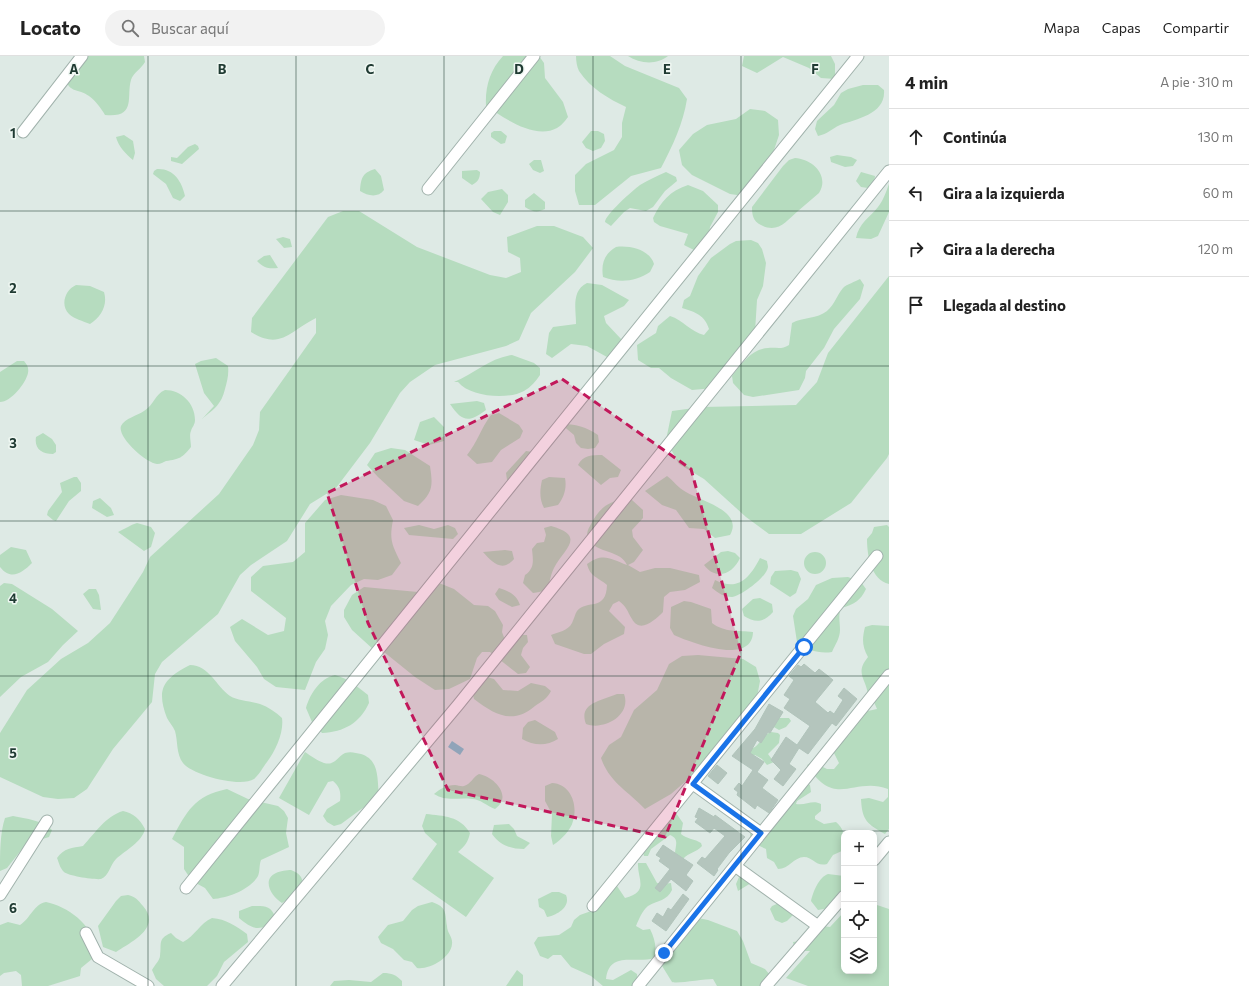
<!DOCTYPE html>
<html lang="es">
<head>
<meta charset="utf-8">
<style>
	body { margin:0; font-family:Commissioner,sans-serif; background:#f2f2f2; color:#222 }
	.controls { position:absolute; right:12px; bottom:12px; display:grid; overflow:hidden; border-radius:8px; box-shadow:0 2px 10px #0003 }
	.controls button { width:36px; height:36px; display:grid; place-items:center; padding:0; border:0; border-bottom:1px solid #e0e0e0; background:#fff; color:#222; font:20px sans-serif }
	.stop { position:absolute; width:12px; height:12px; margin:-9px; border:3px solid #1a73e8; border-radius:50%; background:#fff }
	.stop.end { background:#1a73e8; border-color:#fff; box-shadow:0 1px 4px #0008 }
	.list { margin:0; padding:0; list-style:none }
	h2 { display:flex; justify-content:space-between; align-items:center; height:52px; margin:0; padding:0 16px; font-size:17px }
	h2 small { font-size:13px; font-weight:400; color:#767676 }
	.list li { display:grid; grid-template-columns:26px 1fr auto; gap:12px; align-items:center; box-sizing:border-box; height:56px; padding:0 16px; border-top:1px solid #e0e0e0 }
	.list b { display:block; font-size:15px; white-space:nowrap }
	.list em { font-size:13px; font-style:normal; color:#767676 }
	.icon { flex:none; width:22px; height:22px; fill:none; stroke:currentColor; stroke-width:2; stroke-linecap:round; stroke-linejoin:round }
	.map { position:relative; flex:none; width:889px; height:930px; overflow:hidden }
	header { display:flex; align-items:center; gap:24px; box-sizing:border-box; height:56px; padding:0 20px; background:#fff; border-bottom:1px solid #e0e0e0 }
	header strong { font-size:19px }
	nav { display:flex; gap:22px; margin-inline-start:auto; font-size:14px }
	.search { width:280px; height:36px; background:#f2f2f2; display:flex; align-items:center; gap:10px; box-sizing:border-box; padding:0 14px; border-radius:22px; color:#767676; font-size:15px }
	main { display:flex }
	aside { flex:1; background:#fff }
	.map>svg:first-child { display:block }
	.green { fill:#b6dcbf }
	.water { fill:#84c7d1 }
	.building { fill:#b4c5bd; stroke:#b1c4bb }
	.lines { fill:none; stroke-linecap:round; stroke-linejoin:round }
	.minor-casing { stroke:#a1b2ac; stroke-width:13 }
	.minor { stroke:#fff; stroke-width:11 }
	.route { stroke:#1a73e8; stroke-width:5 }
	.marked { fill:#c2185b; fill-opacity:0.2; stroke:#c2185b; stroke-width:3; stroke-dasharray:8 5; stroke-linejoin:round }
	.grid { fill:none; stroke:#1f3a32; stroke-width:1; stroke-opacity:0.55 }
	.grid-label { font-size:13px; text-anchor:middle; font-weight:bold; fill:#1f3a32; stroke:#eff7f2; stroke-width:3; stroke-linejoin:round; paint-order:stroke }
</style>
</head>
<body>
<header>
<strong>Locato</strong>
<div class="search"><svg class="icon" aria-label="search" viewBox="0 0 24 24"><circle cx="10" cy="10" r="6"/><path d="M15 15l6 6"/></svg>Buscar aquí</div>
<nav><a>Mapa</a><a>Capas</a><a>Compartir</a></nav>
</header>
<main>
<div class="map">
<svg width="889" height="930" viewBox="0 0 889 930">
	<rect width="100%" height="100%" fill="#deeae5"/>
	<path class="green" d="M77,0H144L145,6C141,13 133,17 131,24C126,41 137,62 105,59C101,52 95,44 89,40C78,32 70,38 65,22Z
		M503,0H539L544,7L545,22L563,46L568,61C565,65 561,70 557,72C535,84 504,62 486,50C485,31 490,14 503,0Z
		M576,0H610L625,10L679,32L687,43C683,68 673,89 661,112L631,120L595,149H579L575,135V119L586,108L614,94L622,81V67L626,51C609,43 590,32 579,15C577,11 576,5 576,0Z
		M628,0H668C657,9 640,8 628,0Z
		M744,0H831L835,8V23L821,22L809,12L783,1L757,17L742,10Z
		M863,29H878L884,34C886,58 857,63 840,69C831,73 828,78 818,80L815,73L817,65L834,49L841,37L848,33Z
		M750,53L765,55L778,64L779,79L765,121L744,140L730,138L692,119L682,109L679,94L693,78L707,69L736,63Z
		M494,75H501L507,80L505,87L501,88L491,81V77Z
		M591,75H598L604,78L605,85L601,92L593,95L586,92L582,86Z
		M124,79L133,85L135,97L133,104C126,98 118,90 116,81Z
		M195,88L198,90L199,93L182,108L171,105V101L177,102L188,91Z
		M837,99L851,101L857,104L853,110L845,111L831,106L830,101Z
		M795,102C812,103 830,119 819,137C812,143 805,149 798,155C786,165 778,178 761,169C753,165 752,159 752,151L783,110L789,104Z
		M534,104H541L544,115L540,117L533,114L529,108Z
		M157,113C173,112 182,125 185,140L180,145L173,142L166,128L153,118L154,115Z
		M375,113L381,120L384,134C378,142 368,140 360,135C361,122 362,117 375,113Z
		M477,114L480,116C480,122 478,126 472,129L462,122V115Z
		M666,116L676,121L677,125L665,135L653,151L646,155L630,152L624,156L611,170L605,166C605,159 633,134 640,129C648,124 657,120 666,116Z
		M861,116L875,120L874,127L868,132L861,131L856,125Z
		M889,128V156L878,180L871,183L856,182C859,167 869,162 878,151C883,145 886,136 889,128Z
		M688,129L703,135L718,149V156L710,171L708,186L696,195L684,189L688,178L660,170L654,166L653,162C661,145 670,135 688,129Z
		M502,133L508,139V146L500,159L493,156L481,143L488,136Z
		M534,137L545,146V153C537,157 533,156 525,151V144Z
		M343,155H359L417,191L490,219L506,222L521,216L520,202L508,196L507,181L537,170H554L583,181L593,192L575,216L531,257L519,284L506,290L435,309L410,326L400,337L370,387L336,432L310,448L287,485L251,509L240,519L218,558L162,606L155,618L152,646L113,693L87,733L74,742L58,743L43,741L0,721V677L27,634L61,603L88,587L110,567L143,516L150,501L219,438L253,389L259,374L260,356L316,277V262C291,274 281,295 251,276L252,262L328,161Z
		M283,181L290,183L292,191L284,192L276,183Z
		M751,184L758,187L762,193L766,207L763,230L757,244L755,276L714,332L692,334L671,322L659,312H651L638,304L637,289L656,277L658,270L670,260C683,264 691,276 704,279L709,273C705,259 695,256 682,252L684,244L690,240L698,220L711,202L730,188L736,185Z
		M616,191C630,189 650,194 654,208L650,216C636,226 618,227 603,221C601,208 604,198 616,191Z
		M270,199L278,212C268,213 264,212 257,205L264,200Z
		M889,220V398L887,402L851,447L801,478H769L746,461L704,423L679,408L666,384L672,355L702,351L796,349L817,326L828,297Z
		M860,223L864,229L860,243L834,273L824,292L806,315L805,322L799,334L753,341L744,339L733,327L732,320C742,308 751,293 768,292C777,291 781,294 789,289L792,267C803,261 817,263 827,255C835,248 837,239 843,232C847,228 855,226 860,223Z
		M587,227L602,229L629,244L624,250L604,260L606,267L622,284L616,304L607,301L587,290L571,288L552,302L546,298L549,277L553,271L576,268C576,253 571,235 587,227Z
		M76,229L90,230L104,236C108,249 101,261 90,268C83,265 74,263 69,258C60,249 65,234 76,229Z
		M512,299L534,307L540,312V319C536,325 531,331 524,335C508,344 470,341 458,326H454C474,318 490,302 512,299Z
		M216,302L228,310C229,319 227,325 225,333C221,349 215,352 202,363L214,350L204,337L195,308L201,305Z
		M17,305H24C27,309 29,311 28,317C26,327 11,346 0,346V316Z
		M165,334C181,334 195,347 195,364C195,369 192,371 191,375C189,379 191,386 191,391C182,402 180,403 166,405C163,406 161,408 157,408C146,407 117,381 121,370C125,362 137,360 144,355C154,349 155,338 165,334Z
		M477,345L484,347L486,354C469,367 462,366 450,348Z
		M499,357L519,369L523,375L520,382L501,394L492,406L477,408L467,399C477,387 481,372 491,359Z
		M434,361L444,371V385L429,389L414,384L420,366Z
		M561,368C575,368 587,371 598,379L599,386L595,392L588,393L581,392L576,387L574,379Z
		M43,377L52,383L56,389V396L53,398C42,398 34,393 36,381Z
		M391,392L405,394L430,410C433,430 433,436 418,450L404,445L378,421L367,409L375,397Z
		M526,395L533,396L515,424H507L506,417Z
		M602,399L621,414L618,421L610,422L601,429L578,409C583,399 592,399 602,399Z
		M667,420C674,425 678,432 686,436C701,445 744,455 730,479L715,482L704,473L689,472L676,454L662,449L645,435Z
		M74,421H77L81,427V435L69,445L56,465L53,464L47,459L48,455L62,436L60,427Z
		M549,421L565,422C567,432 564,441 558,449L544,452C539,443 540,433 542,424Z
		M341,439L373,444L386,450L393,464C389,484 392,489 401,507L392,519L378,524L364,523L351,529L331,550L325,565L328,579L325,593L316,606L305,634L276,631L264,623L257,611L235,585L230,571L242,563L268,579L284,575L286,562L251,535V521L263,510L293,506L305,496V467L325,444Z
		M100,442L111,452L114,459L107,461L92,452L93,445Z
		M625,443L632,444L643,454V462L632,474L633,481L643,494L634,506L628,509L640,516L655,512H670L699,519L700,526L685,534L670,536L664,541L663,556C655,564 640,578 632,563C627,555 627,551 619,545L613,548L609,555L625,571L624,578L604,588L591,598H584L555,588L551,579C558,576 568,575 572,567C574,563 575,558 577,555C587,543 606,556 607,529C598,521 590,521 587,508C603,496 611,503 627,509C621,494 596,497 589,484C586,479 587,475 590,470C598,454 607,445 625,443Z
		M137,467L151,471L155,477L151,491L144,495L118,476C125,473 130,469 137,467Z
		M419,469L434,473L448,469L455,472L458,478L453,483L409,479L404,472Z
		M887,469L889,471V528C871,524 867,499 867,483L872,477L874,471Z
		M551,470C587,480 564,493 554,512C547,526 553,535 533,537L523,527L525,519C535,512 533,504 532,493L537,487L544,486L546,479L544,472Z
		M11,491L26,494L32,507C22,517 11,525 0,511V499Z
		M505,494L512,495L514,503C502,517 492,506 483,496Z
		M728,495L735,497L740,502C733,518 716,525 704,509L721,496Z
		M804 507a11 11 0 1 1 22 0a11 11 0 1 1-22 0Z
		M760,502L767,505C767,507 768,509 768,511C767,521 741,540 732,541C724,541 718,537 712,532L715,524C739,536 750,521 760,502Z
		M791,514L798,516L801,523L796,537L790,541L770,528L771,521L775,515Z
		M848,521L861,526L866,533C861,544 854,549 841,552C838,560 840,566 840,574C840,582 835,589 832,596C819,598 807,594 797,586L793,560L796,553L808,543L816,529L832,522Z
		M4,527L12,528L52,553L78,575L63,589L48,606L21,621L0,641V530Z
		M439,527L454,533L474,549L488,550L495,555L503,569L502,576L505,584L519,579H527L528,586L523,592L521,599L530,611L526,617L518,618L490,596H482L477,602L470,623L449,633L435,634L415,621L384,596L374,594L352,574L344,561V554L352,539L364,531L418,536Z
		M499,532C509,535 517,539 520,549L512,551L499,544L495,538Z
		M89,533H96L99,539L101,554L93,553L83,538Z
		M760,542L772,548L773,556C763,567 755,567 744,560L742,553L753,543Z
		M684,545L691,546L711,553L712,567C725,577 738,574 753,576C752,610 692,587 674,579L670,572L671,551Z
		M872,569L889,570V773L885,778C867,768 862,764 861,743L869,742L883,746L888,741V733C853,720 835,754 807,709L813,706L827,713H834L839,707L832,693C848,678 854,682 854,658L877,653L874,646L868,640C867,623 854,618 868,601C862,590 862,583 865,571Z
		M698,599L743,603L756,611L760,625L757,641L741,665L728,692L719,704L694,718L671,738L645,753C628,735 609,726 601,702L609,689L621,681L634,654L657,634L669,608L682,600Z
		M190,609C209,609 216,630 230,640C238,645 251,645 260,648C268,651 276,656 282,662C284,676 276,694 267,706C263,711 259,719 254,723C241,732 192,719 183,707C176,698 178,685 175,675C173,670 169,666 167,662C156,633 163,623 190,609Z
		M335,619C347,622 358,631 368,639L369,647C360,667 344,676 322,677L312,666L306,652C310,638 320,622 335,619Z
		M487,621L494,623L503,634L518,635L531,627L545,630L551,635C547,643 542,645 535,650C513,669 495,659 474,643L472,635Z
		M617,638H624C632,659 604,675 586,668C578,647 601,645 617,638Z
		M779,662H789L791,665L786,671L779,674L772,670Z
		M535,664L555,676L558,683C547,690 534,690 522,683L523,672L528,666Z
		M771,676L778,677L780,679L779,687L768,698L774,706L767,709L762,703L755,699L752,700L748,694C760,692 761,679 771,676Z
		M305,696C311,700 318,705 324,707C335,710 338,700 345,697C351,695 356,697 361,698C380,704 377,723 379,740L341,768L334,770L327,766L323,760L327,753L340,745C341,736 340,731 333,725L328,726L309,759L279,742Z
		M479,718C495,721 513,741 495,753C487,750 480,743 472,743C458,741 447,746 434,738C440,733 446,729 455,729C458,729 461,731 464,730C471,728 473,721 479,718Z
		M552,727C571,728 578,749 573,765C571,774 561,784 553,789L551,780L552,758L545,745V730Z
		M807,727L810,729L811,736L797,745L796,748C806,750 812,743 821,748V755L815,760V763L824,768L836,766C846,775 844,781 844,794L833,799L827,808C816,811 813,801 804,801C794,801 789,813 778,813L774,806L767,802L766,793L751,786L750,778L756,771L768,765Z
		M227,733L248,743L278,750L284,755L288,762L286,777L289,791L261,804C259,809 260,816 258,820C250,834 227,842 213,843L205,832L192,825L184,813V791L172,783C187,755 194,740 227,733Z
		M123,755C133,757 140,763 145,773C142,786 126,794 116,803C110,809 109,820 101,823C95,824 69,820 64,816C60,812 59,807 57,802C64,792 72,792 83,790C95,777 106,760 123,755Z
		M676,757L683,767L681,778C687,783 695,783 701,787L702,790C696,797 689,796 683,803L675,798C675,790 680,783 670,779L651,793L648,800H644L643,796L670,762Z
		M426,758C444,760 460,760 470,777C468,786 465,790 458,796L494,822L466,861L412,823L437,788L425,777L422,770Z
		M13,760C26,763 43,764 52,774L49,781L26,788L7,812L0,815C0,797 0,777 5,762Z
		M509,768L514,773L517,780L530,787L524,793C510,793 500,789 492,778L494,769Z
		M638,807H646L657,827L663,828L671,827L672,834C667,845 658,844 648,850C642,855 639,863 636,870L643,874L650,873C655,883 657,892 654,902C636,908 609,894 606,923L613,924L631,914L637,918L638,930H603L591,920L571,911L561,899H553L548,903L540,900L534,887L538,881L559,879L571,871L574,864L580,859L594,854L609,829L617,830L625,842C650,835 637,823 638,807Z
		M735,813L751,827L738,835L736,828L739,821L733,816Z
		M291,814C315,823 295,840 282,847C272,841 261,824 276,817C280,815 287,814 291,814Z
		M828,818L844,820V832L838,837L837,841L844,844V853C829,849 832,852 818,854L811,845C813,836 819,821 828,818Z
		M552,836H559L566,839C571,851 557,859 547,861L544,854L539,851L538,843Z
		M128,839C136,841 138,844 143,850C162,872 131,886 116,896L103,891L98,870L116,845L121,840Z
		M46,846C70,851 102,874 92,903L81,912L80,920L48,930H22L21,919L16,915L4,917L0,920V869L8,866L20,869C30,863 34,848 46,846Z
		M432,846C447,851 445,857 447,870C447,877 453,881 452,888C451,902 429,914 417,912L412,906L404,904L393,893L381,887L378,881L388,869L403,865L412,854L418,850Z
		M779,847L795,857L787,865L782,867L775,864L770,853L772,850Z
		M874,848L889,853V930H808L786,922L810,895H800L794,890L793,886L800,885L822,870L830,871L844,856V915H874Z
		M252,850C264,850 271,849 275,861C262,877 253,874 239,862V855Z
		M693,861L708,864L737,875L743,885L751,907L765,913L770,919L766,930H717L713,923C704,923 677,928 672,926L659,905L658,898L675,877Z
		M212,862C226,863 236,870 247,878L248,886L224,906L217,920L207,930H164L156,923L152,914C154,910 160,904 160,900C162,888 157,883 171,877L176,882L183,886C195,880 200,867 212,862Z
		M517,914L523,919V930H506Z
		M383,917C392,917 396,919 402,925V930H330L334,925L349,924L371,926Z"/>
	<path class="water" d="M452,685L464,693L460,699L448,691Z"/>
	<path class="building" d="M804,608L815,617L819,613L833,624L815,646L828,657L830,655L834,658L843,644L838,640L844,632L857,643L836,670L832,667L808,698L799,692L789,708L796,713L783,730L774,723L781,714L771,704L786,681L797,689L810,670L784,652L790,643L784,639L794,624L789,620L798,609L801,611Z
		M769,648L783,656L770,677L768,676L761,687L757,684L750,697L764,706L757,716L768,724L762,732L778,744L769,757L757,749L755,753L737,739L738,736L734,733L739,727L742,730L753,714L732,700L755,673Z
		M717,709L727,717L718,728L708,720Z
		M699,752L714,761L715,759L745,781L729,797L717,813L718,814L714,820L697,807L702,801L705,803L725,780L714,772L710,777L695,766L698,762L695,761Z
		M663,789L693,809L686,819L693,825L686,835L671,823L660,836L655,832L670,813L659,805L661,802L656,799Z
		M683,838L689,843L666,875L652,865L657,857L663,861L668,852L671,854Z"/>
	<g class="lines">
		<g class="minor-casing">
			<path id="minor" d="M23,76L82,0
				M428,133L534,0
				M693,728L761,777
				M874,804L889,786
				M735,810L818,870
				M186,832L858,0
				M0,839L47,765
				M593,850L877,500
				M86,877L98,901L148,930
				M222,930L458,649L889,115
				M638,930L889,619
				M766,930L844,840"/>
		</g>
		<use href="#minor" class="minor"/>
	</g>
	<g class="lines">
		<path class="route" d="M664,897L761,777L693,728L804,591"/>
	</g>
	<path class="marked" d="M562,323L691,413L741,596L665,781L448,734L368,567L327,437Z"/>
	<path class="grid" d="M148,0V930M296,0V930M444,0V930M593,0V930M741,0V930M0,155H889M0,310H889M0,465H889M0,620H889M0,775H889"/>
	<g class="grid-label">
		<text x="74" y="18">A</text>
		<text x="222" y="18">B</text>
		<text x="370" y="18">C</text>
		<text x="519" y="18">D</text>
		<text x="667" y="18">E</text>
		<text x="815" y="18">F</text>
		<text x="13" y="82">1</text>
		<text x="13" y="237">2</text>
		<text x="13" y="392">3</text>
		<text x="13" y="547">4</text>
		<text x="13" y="702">5</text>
		<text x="13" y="857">6</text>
	</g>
</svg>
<div class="controls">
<button>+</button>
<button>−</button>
<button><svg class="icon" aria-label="locate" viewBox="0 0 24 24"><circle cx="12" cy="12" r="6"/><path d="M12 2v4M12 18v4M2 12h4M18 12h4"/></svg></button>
<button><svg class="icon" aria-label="layers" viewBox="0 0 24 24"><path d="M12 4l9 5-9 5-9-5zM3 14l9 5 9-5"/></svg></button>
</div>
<div class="stop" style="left:804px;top:591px"></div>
<div class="stop end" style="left:664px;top:897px"></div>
</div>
<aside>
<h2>4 min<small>A pie · 310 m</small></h2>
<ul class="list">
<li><svg class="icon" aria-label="ahead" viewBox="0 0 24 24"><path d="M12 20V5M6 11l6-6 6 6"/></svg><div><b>Continúa</b></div><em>130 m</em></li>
<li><svg class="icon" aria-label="left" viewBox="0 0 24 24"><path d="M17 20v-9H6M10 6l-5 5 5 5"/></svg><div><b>Gira a la izquierda</b></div><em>60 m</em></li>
<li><svg class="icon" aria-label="right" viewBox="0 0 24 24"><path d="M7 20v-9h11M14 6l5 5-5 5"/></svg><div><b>Gira a la derecha</b></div><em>120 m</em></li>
<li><svg class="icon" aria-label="arrive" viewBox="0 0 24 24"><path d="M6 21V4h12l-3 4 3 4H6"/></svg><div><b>Llegada al destino</b></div></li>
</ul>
</aside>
</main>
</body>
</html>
